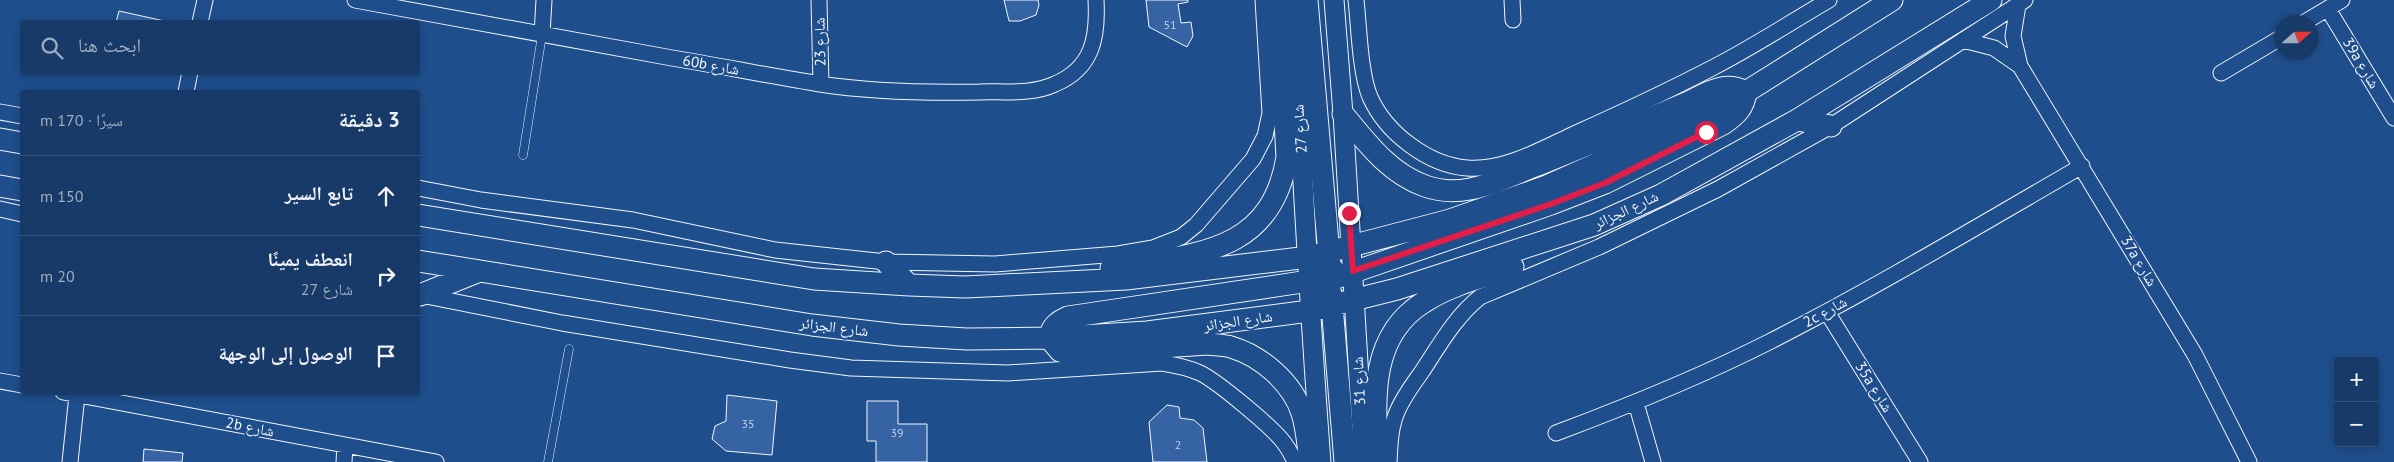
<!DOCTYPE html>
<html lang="ar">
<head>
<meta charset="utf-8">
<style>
	body { margin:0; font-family:"PT Sans","Noto Naskh Arabic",sans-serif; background:#244571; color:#f1f3f6; direction:rtl }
	.controls { position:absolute; right:15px; bottom:15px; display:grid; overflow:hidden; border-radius:5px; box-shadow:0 2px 8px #0003 }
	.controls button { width:45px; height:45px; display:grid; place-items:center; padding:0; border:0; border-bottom:1px solid #36547d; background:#173a69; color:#f1f3f6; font:25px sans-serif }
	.compass { position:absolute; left:2274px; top:15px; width:45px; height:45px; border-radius:50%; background:#173a69; box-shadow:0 2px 8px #0003; rotate:69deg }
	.stop { position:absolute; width:15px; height:15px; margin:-11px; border:4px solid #e11d48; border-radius:50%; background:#fff }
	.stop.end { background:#e11d48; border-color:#fff; box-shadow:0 1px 5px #0008 }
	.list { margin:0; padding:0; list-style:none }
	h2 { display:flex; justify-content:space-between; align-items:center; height:65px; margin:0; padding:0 20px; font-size:21px }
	h2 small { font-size:16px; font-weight:400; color:#9eadc0 }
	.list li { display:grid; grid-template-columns:32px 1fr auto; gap:15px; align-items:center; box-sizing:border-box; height:80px; padding:0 20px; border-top:1px solid #36547d }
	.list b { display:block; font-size:19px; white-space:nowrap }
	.list p { margin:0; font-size:16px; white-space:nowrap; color:#9eadc0 }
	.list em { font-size:16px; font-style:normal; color:#9eadc0 }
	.icon { flex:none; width:28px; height:28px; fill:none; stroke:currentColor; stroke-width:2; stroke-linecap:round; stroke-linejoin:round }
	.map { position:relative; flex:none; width:2394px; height:462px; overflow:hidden; direction:ltr }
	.search { position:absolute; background:#173a69; box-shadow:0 2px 8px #0003; left:20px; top:20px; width:400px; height:55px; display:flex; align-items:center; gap:12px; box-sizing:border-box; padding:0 18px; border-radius:5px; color:#9eadc0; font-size:19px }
	.panel { position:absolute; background:#173a69; box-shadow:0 2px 8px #0003; left:20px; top:90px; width:400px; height:305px; border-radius:5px; direction:rtl }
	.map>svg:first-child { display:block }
	.building { fill:#3563a3; stroke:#f2f6ff }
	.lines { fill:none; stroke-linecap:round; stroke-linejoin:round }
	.service-casing { stroke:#f2f6ff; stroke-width:9 }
	.minor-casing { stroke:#f2f6ff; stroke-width:17 }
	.tertiary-casing { stroke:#f2f6ff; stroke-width:21 }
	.secondary-casing { stroke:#f2f6ff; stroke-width:23 }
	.service { stroke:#1f4e8c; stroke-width:8 }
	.minor { stroke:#1f4e8c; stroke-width:15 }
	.tertiary { stroke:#1f4e8c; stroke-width:19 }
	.secondary { stroke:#1f4e8c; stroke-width:21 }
	.route { stroke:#e11d48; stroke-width:6 }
	.labels { text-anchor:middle; stroke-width:4; stroke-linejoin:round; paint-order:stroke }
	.number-label { font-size:12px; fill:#c3d1e8 }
	.street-label { font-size:15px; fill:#f2f6ff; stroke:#1f4e8c }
</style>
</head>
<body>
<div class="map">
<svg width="2394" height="462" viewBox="0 0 2394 462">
	<rect width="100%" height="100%" fill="#1f4e8c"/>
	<path class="building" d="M1004,0H1038L1039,5L1036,15L1020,21H1009Z
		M1146,0H1188V2L1178,4L1181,23L1191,22L1193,36L1187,47L1149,27Z
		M119,11L169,22H116Z
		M727,395L777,401L772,455L726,451L712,439L715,426L726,421Z
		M867,401H898V424H927V462H876V441H867Z
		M1167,405L1179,407L1180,418L1194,420L1203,428L1207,462H1153L1149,422Z
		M144,449L183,453L182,462H143Z"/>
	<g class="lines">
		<g class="service-casing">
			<path id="service" d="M523,155L542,35
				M548,462L569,349"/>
		</g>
		<g class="minor-casing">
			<path id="minor" d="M355,0C460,20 566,39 672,58C721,66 770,76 820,84C872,92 926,93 979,92C1003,91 1032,95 1055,84C1093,68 1098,37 1096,0
				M819,0L821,84
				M1356,0C1359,27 1360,73 1370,97C1386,133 1428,165 1467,168C1504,171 1542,149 1574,134C1621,113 1668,91 1714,67C1753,47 1791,22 1829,0
				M1512,0L1513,20
				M2018,5L2013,36L2020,66L2195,355L2249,462
				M2328,9L2394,118
				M200,22L205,0
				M2305,22L2342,0
				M542,35L544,0
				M1963,40L1994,48L2020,66
				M2221,73L2282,37
				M186,92L190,72
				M0,112L22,116
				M418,188L481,200L633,220L775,250L886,262L995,264L1118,254L1153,248L1181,237L1196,225L1253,159L1265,136L1270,113L1263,0
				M0,209L22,214
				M421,295L562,323L790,360L851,368L1008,373L1162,363C1175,365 1187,367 1200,373C1217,381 1268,424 1281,439C1287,446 1291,453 1295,462
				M1827,312L1920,462
				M0,381L22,385
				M63,392L436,462
				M1636,403L1653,462
				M1556,433C1628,406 1700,377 1769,342C1875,288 1978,226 2082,166
				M70,462L77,395
				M344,462L345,445
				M1389,462C1390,446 1390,428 1397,412C1403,397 1414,383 1423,370C1440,344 1456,316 1480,297L1599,247L1718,189L1831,126L2025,0"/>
		</g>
		<g class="tertiary-casing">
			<path id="tertiary" d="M1292,0C1302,154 1309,308 1321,462
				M1334,0L1343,114L1364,462"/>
		</g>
		<g class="secondary-casing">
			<path id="secondary" d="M1307,0L1330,266
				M1797,120L1831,126
				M0,139L22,143
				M0,186L22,190
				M418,215L814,279L909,285L965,287L1126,279L1309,257L1450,220L1544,187L1596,164L1746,92L1892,0
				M418,261L812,325L899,335L967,339L1049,338L1147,332L1309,311L1397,289L1594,225L1661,195L1797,120L1991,0
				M886,262L909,285
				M1111,268C1192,254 1271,256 1287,157L1278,0
				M1331,293L1345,462
				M420,295L477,272
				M1309,311L1317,293L1336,278L1551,204L1605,183L1723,124C1736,115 1744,108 1746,92C1723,80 1706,94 1686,103C1637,124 1588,145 1538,165C1516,173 1493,185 1470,189C1455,192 1439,191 1425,186C1389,173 1367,143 1343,114
				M1310,462C1308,446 1307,429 1302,413C1292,382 1261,356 1231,347C1224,345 1215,345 1208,344L1068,353L1060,351L1049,338C1052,326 1057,322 1068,317L1309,281L1333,269
				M1378,462C1375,405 1367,337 1424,302C1450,285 1483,277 1513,267"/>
		</g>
		<use href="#service" class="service"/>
		<use href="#minor" class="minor"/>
		<use href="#tertiary" class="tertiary"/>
		<use href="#secondary" class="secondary"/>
	</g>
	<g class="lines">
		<path class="route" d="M1349,213L1353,271L1551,204L1605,183L1706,132"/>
	</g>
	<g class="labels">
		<g class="number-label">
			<text x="1170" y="29">51</text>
			<text x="748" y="428">35</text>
			<text x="897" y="437">39</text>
			<text x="1178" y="449">2</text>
		</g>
		<g class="street-label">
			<text transform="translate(820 42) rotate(-91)" y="5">شارع 23</text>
			<text transform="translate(2361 63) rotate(59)" y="5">39a شارع</text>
			<text transform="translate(711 65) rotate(10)" y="5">60b شارع</text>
			<text transform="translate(1300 129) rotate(-94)" y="5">شارع 27</text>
			<text transform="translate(1626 210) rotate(-25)" y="5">شارع الجزائر</text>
			<text transform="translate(2139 261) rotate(59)" y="5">37a شارع</text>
			<text transform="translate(1825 312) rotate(-29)" y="5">2c شارع</text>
			<text transform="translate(1238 321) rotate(-8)" y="5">شارع الجزائر</text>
			<text transform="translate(834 327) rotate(7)" y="5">شارع الجزائر</text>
			<text transform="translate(1359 381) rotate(-93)" y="5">شارع 31</text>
			<text transform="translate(1874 387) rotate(58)" y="5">35a شارع</text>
			<text transform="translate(250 427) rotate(11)" y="5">2b شارع</text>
		</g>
	</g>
</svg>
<div class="controls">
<button>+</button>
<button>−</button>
</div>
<svg class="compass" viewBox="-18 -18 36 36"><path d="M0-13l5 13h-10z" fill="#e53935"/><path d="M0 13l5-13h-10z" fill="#9eadc0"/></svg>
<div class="stop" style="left:1706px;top:132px"></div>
<div class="stop end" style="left:1349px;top:213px"></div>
<div class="search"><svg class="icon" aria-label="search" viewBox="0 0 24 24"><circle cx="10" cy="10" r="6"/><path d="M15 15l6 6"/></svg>ابحث هنا</div>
<section class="panel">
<h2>3 دقيقة<small>سيرًا · 170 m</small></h2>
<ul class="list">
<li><svg class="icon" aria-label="ahead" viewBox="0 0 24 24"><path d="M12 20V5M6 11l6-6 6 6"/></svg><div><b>تابع السير</b></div><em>150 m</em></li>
<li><svg class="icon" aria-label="right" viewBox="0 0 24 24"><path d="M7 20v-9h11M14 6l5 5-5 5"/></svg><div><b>انعطف يمينًا</b><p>شارع 27</p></div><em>20 m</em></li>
<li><svg class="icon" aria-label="arrive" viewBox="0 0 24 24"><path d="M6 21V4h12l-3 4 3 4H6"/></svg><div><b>الوصول إلى الوجهة</b></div></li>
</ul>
</section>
</div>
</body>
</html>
